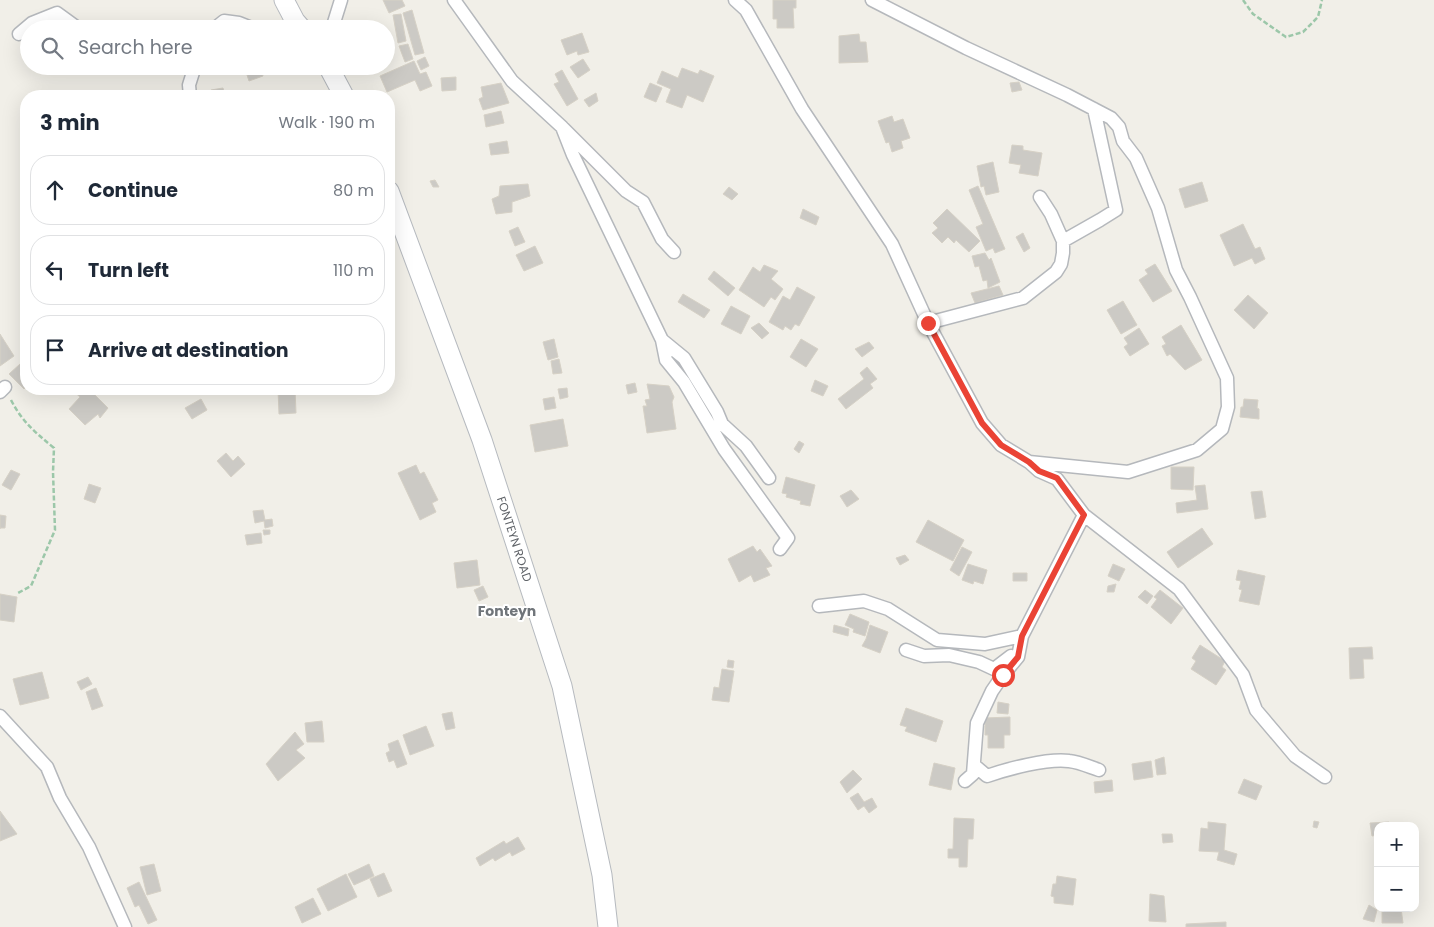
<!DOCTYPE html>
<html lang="en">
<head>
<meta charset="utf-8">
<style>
	body { margin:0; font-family:Poppins,sans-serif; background:#f6f6f7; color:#1f2937 }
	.controls { position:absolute; right:15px; bottom:15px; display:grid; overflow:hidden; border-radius:10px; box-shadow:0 5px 20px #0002 }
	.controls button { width:45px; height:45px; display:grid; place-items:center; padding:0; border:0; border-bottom:1px solid #e0e1e3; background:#fff; color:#1f2937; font:25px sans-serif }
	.stop { position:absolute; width:15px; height:15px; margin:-11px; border:4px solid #ea4335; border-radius:50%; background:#fff }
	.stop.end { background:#ea4335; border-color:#fff; box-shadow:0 1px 5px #0008 }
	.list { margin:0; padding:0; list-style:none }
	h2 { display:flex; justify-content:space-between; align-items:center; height:65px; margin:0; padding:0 20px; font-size:21px }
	h2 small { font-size:16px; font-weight:400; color:#747a83 }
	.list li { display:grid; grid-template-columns:32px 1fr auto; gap:15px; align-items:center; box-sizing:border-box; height:70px; margin:0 10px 10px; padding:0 10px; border:1px solid #e0e1e3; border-radius:20px }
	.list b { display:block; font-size:19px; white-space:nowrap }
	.list em { font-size:16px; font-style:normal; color:#747a83 }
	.icon { flex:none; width:28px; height:28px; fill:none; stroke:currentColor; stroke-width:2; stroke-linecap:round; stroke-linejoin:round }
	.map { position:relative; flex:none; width:1434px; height:927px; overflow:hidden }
	.search { position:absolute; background:#fff; box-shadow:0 5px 20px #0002; left:20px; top:20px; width:375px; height:55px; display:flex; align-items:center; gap:12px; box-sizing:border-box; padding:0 18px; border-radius:28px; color:#747a83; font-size:19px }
	.panel { position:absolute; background:#fff; box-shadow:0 5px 20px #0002; left:20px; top:90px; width:375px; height:305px; border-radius:20px }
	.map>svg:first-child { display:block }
	.building { fill:#cccac5; stroke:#d6d1c6 }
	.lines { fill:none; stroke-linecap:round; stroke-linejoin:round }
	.street-casing { stroke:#b5b8bc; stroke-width:15 }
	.secondary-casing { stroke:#b6babf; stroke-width:21 }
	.path { stroke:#9cc7a9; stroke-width:2.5; stroke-dasharray:5 2.5; stroke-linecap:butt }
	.street { stroke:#fff; stroke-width:12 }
	.secondary { stroke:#fff; stroke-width:19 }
	.route { stroke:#ea4335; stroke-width:6 }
	.labels { text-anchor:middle; stroke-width:4; stroke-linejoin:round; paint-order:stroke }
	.street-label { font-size:12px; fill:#5f6368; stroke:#fff }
	.neighbourhood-label { font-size:14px; font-weight:bold; fill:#70757a; stroke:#fff }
</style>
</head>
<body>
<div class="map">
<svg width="1434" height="927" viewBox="0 0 1434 927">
	<rect width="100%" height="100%" fill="#f1efe8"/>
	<path class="building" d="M383,0H402L405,6L389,13Z
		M773,0H796V8H793L794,28H777V19H773Z
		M412,10L424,53L415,55L403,13Z
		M401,14L406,41L398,43L393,15Z
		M582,33L589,52L578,55L577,51L567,55L561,40Z
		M859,34L860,42H866L868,62L839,63V36Z
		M408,44L413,59L405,62L399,46Z
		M425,57L429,66L421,70L417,61Z
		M583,59L590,70L578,78L570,67Z
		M414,61L420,74L426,72L432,86L420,91L415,80L387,92L380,76Z
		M244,66H260L263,76L249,81Z
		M682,68L698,74L700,70L714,76L703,102L687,95L682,108L666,102L671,89L657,83L662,71L678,78Z
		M562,70L578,99L567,106L554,84L559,82L555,74Z
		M456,77V90L442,91L441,78Z
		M1019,82L1022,90L1012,92L1010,83Z
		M501,83L509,103L483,110L479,99L483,97L481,87Z
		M650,83L662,88L656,102L644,97Z
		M223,88L225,96H212L211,90Z
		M596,93L598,101L589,107L584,100Z
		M501,111L504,123L486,127L484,115Z
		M892,116L894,122L903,119L910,138L901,141L903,148L892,152L889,142L886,143L878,121Z
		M507,141L509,153L491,155L489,144Z
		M1012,145L1023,146V150L1042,153L1038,176L1019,173L1021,165L1009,163Z
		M993,162L999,192L986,195L984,186L981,187L977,166Z
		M435,180L439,187H433L430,181Z
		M1202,182L1208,201L1185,208L1179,189Z
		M528,184L530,196L512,202V212L496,214L492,199L499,196L500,186Z
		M978,186L1005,249L995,253L993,248L986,251L976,227L983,224L969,190Z
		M729,187L738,194L732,200L723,194Z
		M803,209L819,217L816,225L800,218Z
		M947,209L980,241L969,252L956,240L954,243L948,237L942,243L932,233L938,228L933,223Z
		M1243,224L1255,249L1260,247L1265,259L1255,264L1252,258L1234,266L1220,235Z
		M518,227L525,242L515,246L509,231Z
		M1023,233L1030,248L1024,252L1016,237Z
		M535,246L543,263L524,271L516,255Z
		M985,253L989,260L991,258L1000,282L988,288L987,280L983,281L979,266L975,267L972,256Z
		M1155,264L1172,291L1153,302L1139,280L1148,274L1145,270Z
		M764,265L778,271L771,279L783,289L775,300L771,297L764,307L739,290L753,267L760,272Z
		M714,271L735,288L728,296L708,279Z
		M999,286L1003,295L975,303L971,293Z
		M797,287L815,297L799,326L795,324L791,330L785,326L783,330L769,322L783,296L790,300Z
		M683,294L710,310L704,318L678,302Z
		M1248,295L1268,313L1254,329L1234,310Z
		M1123,301L1137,325L1121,334L1107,310Z
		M731,306L750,316L741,334L721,324Z
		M759,323L769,333L762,339L751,328Z
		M1181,325L1202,360L1185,370L1170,354L1167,356L1162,346L1166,344L1162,337Z
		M1139,328L1149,344L1130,356L1124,347L1128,344L1124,338Z
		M0,334L14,356L0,366Z
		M554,339L558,357L548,360L543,342Z
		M801,339L818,349L806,367L790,357Z
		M869,342L874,348L862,357L855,349Z
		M559,359L562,373L553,374L551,361Z
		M20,364L26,371V386L24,389L9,374Z
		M867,367L877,379L870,384L873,388L846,409L838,399L864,379L860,373Z
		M815,380L828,386L823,396L811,391Z
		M635,383L637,392L628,394L626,385Z
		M647,384L669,386L674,397L672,402L676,429L647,433L643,406H647L645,400L650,399Z
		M567,388L568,397L560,399L558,389Z
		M71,389H97L93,393L108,408L100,418L98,414L85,425L69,409L80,397Z
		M278,389H295L296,413L279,414Z
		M554,397L556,408L545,410L543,399Z
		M201,399L207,410L192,419L185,408Z
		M1244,399L1258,400L1257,408L1259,409V419L1240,417L1241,407H1243Z
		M563,419L568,446L535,452L530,425Z
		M799,441L804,444L799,453L794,449Z
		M226,453L233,461L238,456L245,464L231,477L217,461Z
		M416,465L420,474L424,472L438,500L432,503L436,512L420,520L398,473Z
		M1171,467H1194L1193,490L1171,489Z
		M11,470L20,474L11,490L2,485Z
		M786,477L815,485L810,506L800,504L801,501L786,497L787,494L782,493Z
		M89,484L101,488L95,503L84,499Z
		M1205,485L1208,509L1177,513L1176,503L1197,500L1195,486Z
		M851,490L859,499L847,507L840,496Z
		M1262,491L1266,517L1255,519L1251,492Z
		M263,510L265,520L272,519L273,526L265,528L264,521L255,523L253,511Z
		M0,515L6,516L5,528H0V529Z
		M928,520L964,540L953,561L916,542Z
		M1202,528L1213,544L1178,568L1167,552Z
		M263,530H270V534L264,535Z
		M261,533L262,543L247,545L245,535Z
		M753,546L757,552L760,549L772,566L766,568L770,575L754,582L751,575L739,582L728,559Z
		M962,547L972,552L959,576L950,570Z
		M905,555L909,560L900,565L896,558Z
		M477,560L480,585L457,588L454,563Z
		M968,564L987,570L983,584L974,581L973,584L962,580Z
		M1113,564L1125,569L1119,581L1108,576Z
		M1238,570L1265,576L1259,605L1239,601L1242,590L1239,589L1241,581L1236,580Z
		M1013,573H1027V581H1013Z
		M1116,584L1114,592H1107L1108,586Z
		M483,586L488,597L479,601L474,590Z
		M1145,590L1153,596L1147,604L1138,597Z
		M1160,590L1183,608L1171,624L1151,607L1157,599L1154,597Z
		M0,594L17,597L14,622L0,620Z
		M850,614L869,622L865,636L853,632L854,629L845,625Z
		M834,625L849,629L848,636L833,632Z
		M870,625L888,632L880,653L862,646L866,639Z
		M1200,645L1225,661L1222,667L1226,670L1216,685L1191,669L1196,661L1192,658Z
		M1372,647L1373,659H1363L1364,678L1350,679L1349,648Z
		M728,660L734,661L733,668L727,667Z
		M722,669L734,671L729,702L712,700L714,687L719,688Z
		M42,672L49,698L20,705L13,679Z
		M88,677L92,684L81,690L77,682Z
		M96,688L103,706L92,710L86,692Z
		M998,702L1009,704L1008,714L997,713Z
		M906,708L943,721L936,742L905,731L907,727L900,725Z
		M452,712L455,728L446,730L442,714Z
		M1010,717V735H1004V748H988V735H985V718Z
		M322,721L324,742H307L305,723Z
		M426,726L434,746L410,755L403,735Z
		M295,732L304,744L296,750L305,758L278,781L266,764Z
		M398,740L407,764L397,768L394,760L389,762L386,753L390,751L388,744Z
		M1164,757L1166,774L1157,775L1155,760Z
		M1151,761L1153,777L1134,780L1132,764Z
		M934,763L955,768L951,790L929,785Z
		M853,770L862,779L847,793L840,782Z
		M1244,779L1262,786L1256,800L1238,793Z
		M1112,780L1113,791L1095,793L1094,782Z
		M858,793L864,802L872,798L877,807L869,813L864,806L858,810L850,798Z
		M0,811L17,834L0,841Z
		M954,818L974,819L973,839H968L967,867H959V858H948V849H953Z
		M1314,821L1319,822L1317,828L1313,827Z
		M1208,822L1226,824L1224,850L1237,854L1234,865L1217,860L1219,852L1199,851L1201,828L1208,829Z
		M1389,822V826H1378V835L1372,836L1370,823Z
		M1162,834H1172L1173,842L1163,843Z
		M518,837L525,849L512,856L510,852L495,861L493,858L480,866L476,858L504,841L506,844Z
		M154,864L161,891L147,895L140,867Z
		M369,864L374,876L354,885L348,874Z
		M384,873L392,891L378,897L370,879Z
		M346,874L357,897L328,911L317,889Z
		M1057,876L1076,879L1073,905L1054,903V897L1051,896L1053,884H1056Z
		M139,882L157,920L148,924L139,905L135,907L127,888Z
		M1150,894L1164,896L1166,922L1149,921Z
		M313,898L321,914L302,923L295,907Z
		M1369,905L1377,910L1374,922L1363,919Z
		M1382,908H1401L1403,923H1382Z
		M1226,922V927H1186V924Z"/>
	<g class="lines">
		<g class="street-casing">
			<path id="street" d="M454,0L512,81L562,127L626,191L643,202L662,239L674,252
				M735,0L746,10L802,109L892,244L928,323L982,423L1001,445L1029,462L1039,471L1057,479L1084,515L1022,636L1018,657L1003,675L992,691L977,723L973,774L965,781
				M872,0L966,48L1067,95L1111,118L1119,127L1123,141L1136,158L1158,208L1176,270L1190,297L1227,378L1228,407L1222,429L1197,450L1128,472L1029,462
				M214,29L224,21L239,23L254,29
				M332,29L341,0
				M19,34L32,23L57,13L79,29
				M190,96L189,85L195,66
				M562,127L573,155L662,340L684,358L717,412L722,424L746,446L769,478
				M1040,197L1051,214L1063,241L1100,220L1116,210L1094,109
				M928,323L1023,298L1056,272L1061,264L1063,253V241
				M662,340L666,360L684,382L724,449L788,538L780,549
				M0,392L5,387
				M1084,515L1179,589L1243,675L1256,710L1295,756L1325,777
				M819,606L864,601L888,609L937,640L985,644L1022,636
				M906,650L924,656L949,655L979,662L994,669L1011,656
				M0,716L47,767L60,798L89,847L125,927
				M974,765L987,776C1007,769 1048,758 1069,761C1079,762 1090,767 1099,770"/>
		</g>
		<g class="secondary-casing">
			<g id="secondary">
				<path d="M284,0L295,21L302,29"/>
				<path d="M328,66L344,96"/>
				<path id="s1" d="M389,191L482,440L562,686L602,875L608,927"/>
			</g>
		</g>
		<path class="path" d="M1243,0L1253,14L1286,37L1303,32L1318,17L1322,0
			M11,400C23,423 35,432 54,448L53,472L55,530L31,586L18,593"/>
		<use href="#street" class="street"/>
		<use href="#secondary" class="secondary"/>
	</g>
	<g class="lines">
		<path class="route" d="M928,323L982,423L1001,445L1029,462L1039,471L1057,478L1084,515L1022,636L1018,657L1003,675"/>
	</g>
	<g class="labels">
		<g class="street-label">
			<text dy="4" stroke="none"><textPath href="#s1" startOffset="370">FONTEYN ROAD</textPath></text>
		</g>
		<g class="neighbourhood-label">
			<text x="507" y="616">Fonteyn</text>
		</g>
	</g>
</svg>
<div class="controls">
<button>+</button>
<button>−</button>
</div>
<div class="stop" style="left:1003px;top:675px"></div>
<div class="stop end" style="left:928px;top:323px"></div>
<div class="search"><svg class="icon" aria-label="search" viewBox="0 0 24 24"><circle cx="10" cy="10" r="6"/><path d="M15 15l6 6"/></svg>Search here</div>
<section class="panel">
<h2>3 min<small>Walk · 190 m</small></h2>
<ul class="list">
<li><svg class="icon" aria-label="ahead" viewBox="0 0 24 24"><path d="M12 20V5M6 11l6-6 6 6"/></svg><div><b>Continue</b></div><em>80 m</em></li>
<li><svg class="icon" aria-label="left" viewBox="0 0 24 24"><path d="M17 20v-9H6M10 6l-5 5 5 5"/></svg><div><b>Turn left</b></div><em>110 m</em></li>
<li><svg class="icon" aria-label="arrive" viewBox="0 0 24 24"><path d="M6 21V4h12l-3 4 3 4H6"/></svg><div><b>Arrive at destination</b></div></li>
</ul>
</section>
</div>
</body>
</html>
